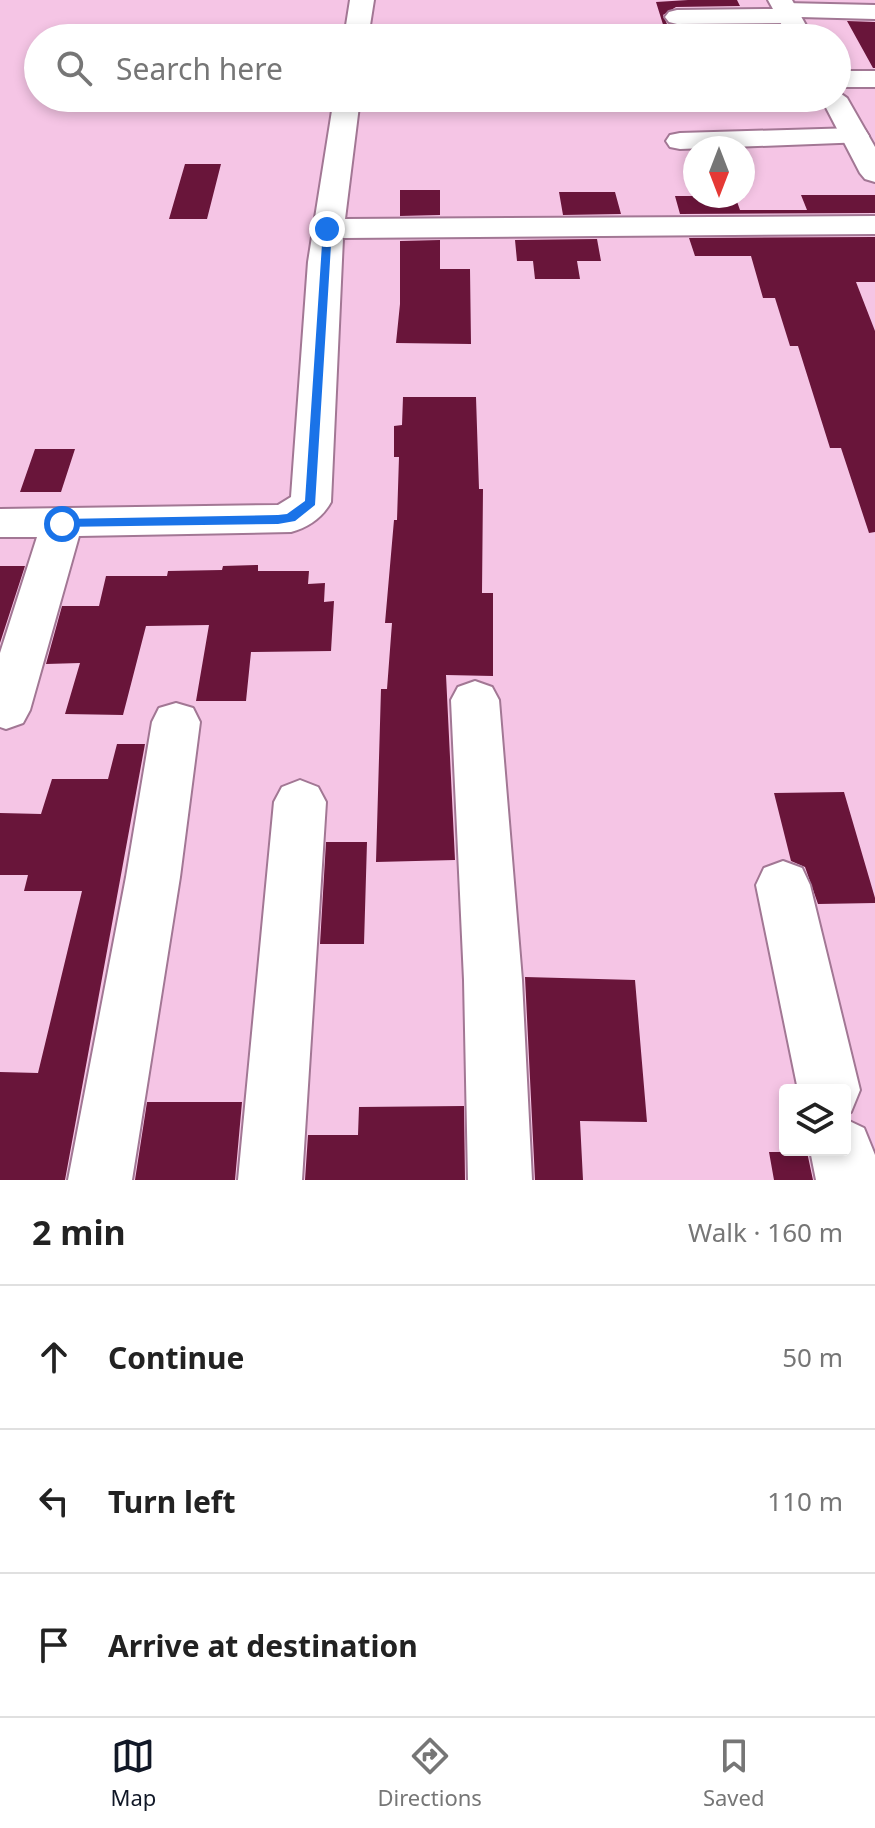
<!DOCTYPE html>
<html lang="en">
<head>
<meta charset="utf-8">
<style>
	body { margin:0; font-family:"Noto Sans",sans-serif; background:#f6f6f6; color:#222 }
	.controls { position:absolute; right:24px; bottom:24px; display:grid; overflow:hidden; border-radius:8px; box-shadow:0 4px 12px #0003 }
	.controls button { width:72px; height:72px; display:grid; place-items:center; padding:0; border:0; border-bottom:2px solid #e0e0e0; background:#fff; color:#222; font:40px sans-serif }
	.compass { position:absolute; left:683px; top:136px; width:72px; height:72px; border-radius:50%; background:#fff; box-shadow:0 4px 12px #0003; rotate:180deg }
	.stop { position:absolute; width:24px; height:24px; margin:-18px; border:6px solid #1a73e8; border-radius:50%; background:#fff }
	.stop.end { background:#1a73e8; border-color:#fff; box-shadow:0 2px 8px #0008 }
	.list { margin:0; padding:0; list-style:none }
	h2 { display:flex; justify-content:space-between; align-items:center; height:104px; margin:0; padding:0 32px; font-size:34px }
	h2 small { font-size:26px; font-weight:400; color:#767676 }
	.list li { display:grid; grid-template-columns:52px 1fr auto; gap:24px; align-items:center; box-sizing:border-box; height:144px; padding:0 32px; border-top:2px solid #e0e0e0 }
	.list b { display:block; font-size:30px; white-space:nowrap }
	.list em { font-size:26px; font-style:normal; color:#767676 }
	.icon { flex:none; width:44px; height:44px; fill:none; stroke:currentColor; stroke-width:2; stroke-linecap:round; stroke-linejoin:round }
	.map { position:relative; flex:none; width:875px; height:1180px; overflow:hidden }
	.search { position:absolute; background:#fff; box-shadow:0 4px 12px #0003; left:24px; right:24px; top:24px; height:88px; display:flex; align-items:center; gap:20px; box-sizing:border-box; padding:0 28px; border-radius:44px; color:#767676; font-size:30px }
	.sheet { height:536px; background:#fff }
	nav { display:flex; justify-content:space-around; align-items:center; box-sizing:border-box; height:112px; border-top:2px solid #e0e0e0; background:#fff; font-size:22px; color:#767676 }
	nav a { display:grid; justify-items:center; gap:4px }
	nav .on { color:#111827 }
	.map>svg:first-child { display:block }
	.building { fill:#69153a }
	.lines { fill:none; stroke-linecap:round; stroke-linejoin:round }
	.minor-casing { stroke:#a27794; stroke-width:4 }
	.highway-casing { stroke:#a27794; stroke-width:4 }
	.minor { fill:#fff; fill-rule:evenodd }
	.highway { fill:#fff; fill-rule:evenodd }
	.route { fill:#1a73e8 }
</style>
</head>
<body>
<div class="map">
<svg width="875" height="1180" viewBox="0 0 875 1180">
	<rect width="100%" height="100%" fill="#f5c5e5"/>
	<path class="building" d="M688,0H737L740,6L676,7L663,15L667,24L677,27L748,26L753,38H679L676,31H665L656,2Z
		M847,21L875,22V68H873Z
		M185,164H221L207,219H169Z
		M400,190H440V215L400,216Z
		M559,192H615L621,214L563,215Z
		M801,195H875V213L680,214L675,196H735L740,210H807Z
		M875,237V282H856L875,331V532L869,533L841,448H830L798,346H790L775,298H763L751,256H695L689,238Z
		M597,239L601,261H577L580,279H535L533,261H517L515,240Z
		M440,240V269H470L471,344L396,343L400,304V241Z
		M403,397H476L479,489H483L482,593H493V676L446,675L455,860L376,862L381,689H387L392,623H385L394,520H397L399,457H394V426L402,425Z
		M35,449H75L61,492H20Z
		M258,565V571H309L308,584L325,583L324,602L334,601L331,651L251,652L246,701H196L209,625L146,626L123,715L65,714L80,663L46,664L62,606H99L106,576H167L168,571L222,570L223,566Z
		M0,566H25L0,643Z
		M117,744H145L65,1180H0V1072L38,1073L82,891H24L28,875H0V813L41,814L52,779H108Z
		M844,792L875,898V903L818,904L805,867L791,861L774,793Z
		M326,842H367L364,944H320Z
		M525,977L635,980L647,1122L580,1121L583,1180H535Z
		M147,1102H242L235,1180H135Z
		M464,1106L465,1180H305L308,1135H358L359,1107Z
		M769,1152H807L813,1180H774Z"/>
	<g class="lines">
		<g class="minor-casing">
			<path id="minor" d="M350,0H374L368,38H344Z
				M785,3L875,5V19L800,17L789,23L677,24L669,22L665,17L669,12L677,10L774,9Z
				M837,71H875V87H837Z
				M334,98H360L345,219L875,216V234L343,238L331,502C322,518 309,527 291,532L79,536L30,710L23,723L6,729L0,727V653L37,537H0V509L278,505L291,497L308,262Z
				M855,128L865,130L869,136L865,142L680,149L670,147L666,141L670,135L680,133Z
				M475,681L492,687L499,700L522,980L532,1180H468L464,980L451,700L458,687Z
				M176,703L193,708L200,722L180,877L132,1180H68L126,877L152,722L159,708Z
				M300,780L318,787L326,802L302,1180H238L274,802L282,787Z
				M783,861L802,868L810,885L860,1090L851,1112L845,1114V1090H798L756,885L764,868Z
				M845,1119L864,1128L875,1155V1180H816L810,1150H845Z"/>
		</g>
		<g class="highway-casing">
			<path id="highway" d="M768,0H792L813,38H789Z
				M837,91L847,98L875,147V182L865,179L860,173L821,98H837Z"/>
		</g>
		<use href="#minor" class="minor"/>
		<use href="#highway" class="highway"/>
	</g>
	<path class="route" d="M327,226L332,229L315,505L295,521L278,524L58,527L56,524L62,519L278,515L287,514L305,501L323,229Z"/>
</svg>
<div class="controls">
<button><svg class="icon" aria-label="layers" viewBox="0 0 24 24"><path d="M12 4l9 5-9 5-9-5zM3 14l9 5 9-5"/></svg></button>
</div>
<svg class="compass" viewBox="-18 -18 36 36"><path d="M0-13l5 13h-10z" fill="#e53935"/><path d="M0 13l5-13h-10z" fill="#767676"/></svg>
<div class="stop" style="left:62px;top:524px"></div>
<div class="stop end" style="left:327px;top:229px"></div>
<div class="search"><svg class="icon" aria-label="search" viewBox="0 0 24 24"><circle cx="10" cy="10" r="6"/><path d="M15 15l6 6"/></svg>Search here</div>
</div>
<section class="sheet">
<h2>2 min<small>Walk · 160 m</small></h2>
<ul class="list">
<li><svg class="icon" aria-label="ahead" viewBox="0 0 24 24"><path d="M12 20V5M6 11l6-6 6 6"/></svg><div><b>Continue</b></div><em>50 m</em></li>
<li><svg class="icon" aria-label="left" viewBox="0 0 24 24"><path d="M17 20v-9H6M10 6l-5 5 5 5"/></svg><div><b>Turn left</b></div><em>110 m</em></li>
<li><svg class="icon" aria-label="arrive" viewBox="0 0 24 24"><path d="M6 21V4h12l-3 4 3 4H6"/></svg><div><b>Arrive at destination</b></div></li>
</ul>
</section>
<nav>
<a class="on"><svg class="icon" aria-label="map" viewBox="0 0 24 24"><path d="M3 6l6-2 6 2 6-2v14l-6 2-6-2-6 2zM9 4v14M15 6v14"/></svg>Map</a>
<a><svg class="icon" aria-label="directions" viewBox="0 0 24 24"><path d="M12 3l9 9-9 9-9-9zM9 14v-3h6M13 9l2 2-2 2"/></svg>Directions</a>
<a><svg class="icon" aria-label="saved" viewBox="0 0 24 24"><path d="M7 4h10v16l-5-4-5 4z"/></svg>Saved</a>
</nav>
</body>
</html>
